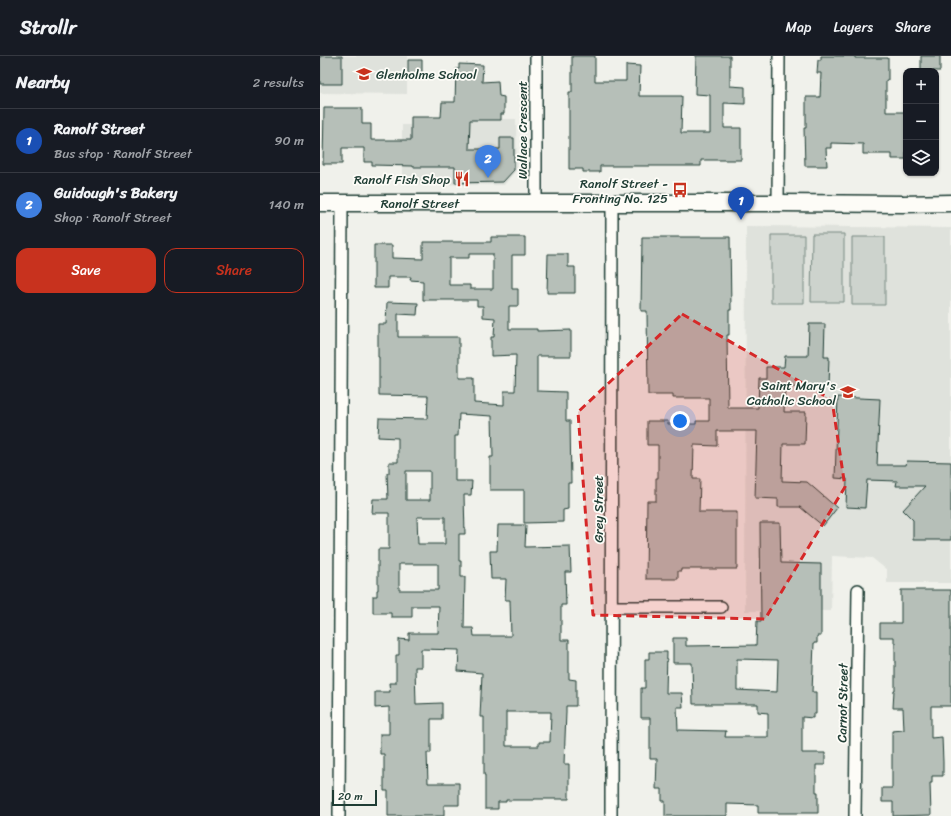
<!DOCTYPE html>
<html lang="en">
<head>
<meta charset="utf-8">
<style>
	body { margin:0; font-family:Sriracha,sans-serif; background:#20242c; color:#f1f3f6 }
	.controls { position:absolute; right:12px; top:12px; display:grid; overflow:hidden; border-radius:8px; box-shadow:0 1px 3px #0004 }
	.controls button { width:36px; height:36px; display:grid; place-items:center; padding:0; border:0; border-bottom:1px solid #363941; background:#171b24; color:#f1f3f6; font:20px sans-serif }
	.scale { position:absolute; left:12px; bottom:10px; width:45px; box-sizing:border-box; padding-left:4px; border:2px solid #1f3d34; border-top:0; font-size:11px; line-height:14px; white-space:nowrap; color:#1f3d34; -webkit-text-stroke:3px #fdfcf7; paint-order:stroke }
	.you { position:absolute; left:360px; top:365px; width:14px; height:14px; margin:-10px; border:3px solid #fff; border-radius:50%; background:#1a73e8; box-shadow:0 0 0 6px #1a73e833 }
	.badge { display:grid; place-items:center; width:26px; height:26px; border-radius:50%; background:#c8321e; color:#fff; font-size:13px; font-weight:700 }
	.pin { position:absolute; translate:-50% -33px; filter:drop-shadow(0 1px 2px #0008) }
	.pin::after { content:''; position:absolute; top:21px; width:14px; height:12px; background:inherit; clip-path:polygon(0 0,100% 0,50% 100%) }
	.list { margin:0; padding:0; list-style:none }
	h2 { display:flex; justify-content:space-between; align-items:center; height:52px; margin:0; padding:0 16px; font-size:17px }
	h2 small { font-size:13px; font-weight:400; color:#9ea1a6 }
	.list li { display:grid; grid-template-columns:26px 1fr auto; gap:12px; align-items:center; box-sizing:border-box; height:64px; padding:0 16px; border-top:1px solid #363941 }
	.list b { display:block; font-size:15px; white-space:nowrap }
	.list p { margin:0; font-size:13px; white-space:nowrap; color:#9ea1a6 }
	.list em { font-size:13px; font-style:normal; color:#9ea1a6 }
	.actions { display:flex; gap:8px; padding:12px 16px }
	.actions a { flex:1; padding:9px 0; border:1px solid #c8321e; border-radius:12px; text-align:center; font-size:14px; color:#c8321e }
	.actions .main { background:#c8321e; color:#fff }
	.icon { flex:none; width:22px; height:22px; fill:none; stroke:currentColor; stroke-width:2; stroke-linecap:round; stroke-linejoin:round }
	.map { position:relative; flex:none; width:631px; height:760px; overflow:hidden }
	header { display:flex; align-items:center; gap:24px; box-sizing:border-box; height:56px; padding:0 20px; background:#171b24; border-bottom:1px solid #363941 }
	header strong { font-size:19px }
	nav { display:flex; gap:22px; margin-inline-start:auto; font-size:14px }
	main { display:flex }
	aside { flex:1; background:#171b24 }
	.map>svg:first-child { display:block }
	.built { fill:#dfe2dc }
	.green { fill:#cdd3cd; stroke:#768880 }
	.building { fill:#b6bfb8; stroke:#1f3d34; fill-rule:evenodd }
	.lines { fill:none; stroke-linecap:round; stroke-linejoin:round }
	.street-casing { stroke:#1f3d34; stroke-width:14 }
	.secondary-casing { stroke:#1f3d34; stroke-width:19 }
	.street { stroke:#fdfcf7; stroke-width:11 }
	.secondary { stroke:#fdfcf7; stroke-width:16 }
	.marked { fill:#d62828; fill-opacity:0.2; stroke:#d62828; stroke-width:3; stroke-dasharray:8 5; stroke-linejoin:round }
	.labels { text-anchor:middle; stroke-width:3.5; stroke-linejoin:round; paint-order:stroke }
	.poi-label { font-size:13px; fill:#1f3d34; stroke:#fdfcf7; text-anchor:end }
	.street-label { font-size:13px; fill:#1f3d34; stroke:#fdfcf7 }
</style>
</head>
<body>
<header>
<strong>Strollr</strong>
<nav><a>Map</a><a>Layers</a><a>Share</a></nav>
</header>
<main>
<aside>
<h2>Nearby<small>2 results</small></h2>
<ul class="list">
<li><span class="badge" style="background:#1a4fb4">1</span><div><b>Ranolf Street</b><p>Bus stop · Ranolf Street</p></div><em>90 m</em></li>
<li><span class="badge" style="background:#3f7fe0">2</span><div><b>Guidough's Bakery</b><p>Shop · Ranolf Street</p></div><em>140 m</em></li>
</ul>
<div class="actions"><a class="main">Save</a><a>Share</a></div>
</aside>
<div class="map">
<svg width="631" height="760" viewBox="0 0 631 760">
	<rect width="100%" height="100%" fill="#f0f1eb"/>
	<filter id="ink" filterUnits="userSpaceOnUse"><feTurbulence type="fractalNoise" baseFrequency=".025" numOctaves="2"/><feDisplacementMap in="SourceGraphic" scale="8" xChannelSelector="R" yChannelSelector="G"/><feConvolveMatrix kernelMatrix="1 2 1 2 8 2 1 2 1" color-interpolation-filters="sRGB"/></filter>
	<g filter="url(#ink)">
		<path class="built" d="M0,0H87V38L0,37Z
			M138,63H196L197,113L184,129L82,128V69H138Z
			M426,170L631,172V527H567V514L552,502L512,500L511,555H425Z"/>
		<path class="green" d="M492,178H524V246H491Z
			M451,179H484V247H451Z
			M532,181H565V249H532Z"/>
		<path class="building" d="M0,0H22V28H0Z
			M252,0H275V25H306V9L320,10L319,40H362L361,77H390V39L375,38L376,0H410V30L425,31V48L404,47V72H421V104H381V110H280V116H263V113H249V36H252Z
			M501,0H535V2H568V24H566V56H586V103H572V98H543V88L511,87V92H506L507,110H485L484,72H486V41H500L501,17H497L498,4H501Z
			M601,0H620V15H601Z
			M88,4H102V18H88Z
			M139,8L163,9L162,26L178,25L179,40L184,41V58H181V64H150L149,93H180V82H194V114L183,126L135,127V111H93V110L52,109V106H44V92H22V108H3L4,52H42V68H51V84H91V61H121L122,46H135L136,13H139Z
			M171,181H205V199H192V233H198V250H189V273H217V275L251,274V300H217V335L246,336V365H250L251,427H248V453L243,454V466L204,467V434H170V401H173L172,360L139,358L138,380H135V425H152L151,439H144L145,478H139V505H141V521H145L144,572H153L154,580H191L190,544H185L186,523H171L170,495H177L178,469H206L205,491L250,490L251,516H245L246,549H241V584H249V623L256,624V650H246V656L244,708H249V743H214V744H186V746H178V753H165V719H164V661H160L162,617L138,615L139,594L101,593V611H95L96,648L122,647V663H111V697H107L108,727H139V749H124V760H68V735H64V698H60V678H69V651L55,652V636H70L69,627H76V599H79V583L89,584V577H118L119,550H92V561H71V557H53V540H57V534H58V493H69V457H52L53,443H68L67,417H69V406H78V382L58,381L59,362L107,363L108,340L59,339V301H58V268H66L67,246L98,247L97,259L78,258V281H139V322H154V347L184,349V335H195L196,299L171,300V281H174L175,262L163,261V250H157V244H103V225L90,224L91,221H68V232H54V189H72V202L103,203V186H171ZM149,198H173V233H150V229H129V202H149ZM86,415H110V444H86ZM97,461H125V488H98ZM79,508H118V534H79ZM186,656H231L230,686H219V690H186Z
			M322,181H410L411,254H409V279H407L408,352H438L439,322H446V311H464L465,300H488L489,268H505L504,301H509L508,331L465,330L464,356H486L485,388H463L462,425L487,426L517,452L503,470L480,451H458V443L435,442L437,375H397V390L374,389L373,423H380L379,456H417V513H361V515H358V523H326L327,445H336V422H338V389H327V365H348V368H376V365H389V342H353V339H328L327,255H321Z
			M228,198H248V211H255V237H227Z
			M518,341L560,343L557,409H586L587,405L631,406V484H593V464L583,454L605,430H576L577,425L547,424L545,452L526,451L527,423L515,422Z
			M440,467H460L461,507L501,508V580H497V587H494L492,636H496V658H493V662L482,661V697H505V709H496V736H498V757H438V749L407,748V760H345V745H342V733H336L337,703H330V662H321V632H325V603H329V596H347L346,637H362L363,651H357L358,674L406,675L405,681H448V657L438,656V648H373L372,607H353V582H366V590L436,589L437,565H441ZM417,603L458,604L457,636L417,634Z
			M581,534H631V650H611V682L622,681L623,706V720H612V727H610L611,759L573,760V746H562V732H572V675L584,674L583,652H573L574,634H575V587H574V581H560V567H581Z"/>
		<g class="lines">
			<g class="street-casing">
				<path id="street" d="M216,0V147
					M458,147L459,0
					M292,551H401
					M19,760L22,147
					M291,760L292,147
					M535,760L538,534"/>
			</g>
			<g class="secondary-casing">
				<g id="secondary">
					<path id="s1" d="M0,147H458L583,148L631,147"/>
				</g>
			</g>
			<use href="#street" class="street"/>
			<use href="#secondary" class="secondary"/>
		</g>
	</g>
	<path class="marked" d="M362,258L512,344L525,431L445,563L273,559L258,356Z"/>
	<defs>
		<g id="school-bare" transform="scale(1.2)"><path d="M0-5L7-2L0 1L-7-2ZM-4 1L0 2.5L4 1V4Q0 6-4 4Z" fill="#c8321e" stroke="#fdfcf7" stroke-width="2.5" paint-order="stroke"/></g>
		<g id="restaurant-bare" transform="scale(1.2)"><path d="M-5-6h1v4h1v-4h1v4h1v-4h1v5L-1.5 .5V6h-2V.5L-5-1ZM5-6V6H3V1.5H1.5Q1.5-4 5-6Z" fill="#c8321e" stroke="#fdfcf7" stroke-width="2.5" paint-order="stroke"/></g>
		<g id="bus-bare" transform="scale(1.2)"><path d="M-5-6H5V4H4V6H2V4H-2V6H-4V4H-5ZM-3.5-4V0h7V-4ZM-3.5 1.2v1.5H-2V1.2ZM2 1.2v1.5H3.5V1.2Z" fill="#c8321e" stroke="#fdfcf7" stroke-width="2.5" paint-order="stroke"/></g>
	</defs>
	<g fill-rule="evenodd">
		<use href="#school-bare" x="44" y="18"/>
		<use href="#restaurant-bare" x="142" y="123"/>
		<use href="#bus-bare" x="360" y="134"/>
		<use href="#school-bare" x="528" y="336"/>
	</g>
	<g class="labels">
		<g class="poi-label">
			<text x="56" y="23" text-anchor="start">Glenholme School</text>
			<text x="130" y="128">Ranolf Fish Shop</text>
			<text x="348" y="132">Ranolf Street -<tspan x="348" dy="15">Fronting No. 125</tspan></text>
			<text x="516" y="334">Saint Mary's<tspan x="516" dy="15">Catholic School</tspan></text>
		</g>
		<g class="street-label">
			<text transform="translate(202 74) rotate(-90)" y="5">Wallace Crescent</text>
			<text dy="5" stroke="none"><textPath href="#s1" startOffset="100">Ranolf Street</textPath></text>
			<text transform="translate(278 453) rotate(-90)" y="5">Grey Street</text>
			<text transform="translate(522 647) rotate(-89)" y="5">Carnot Street</text>
		</g>
	</g>
</svg>
<div class="controls">
<button>+</button>
<button>−</button>
<button><svg class="icon" aria-label="layers" viewBox="0 0 24 24"><path d="M12 4l9 5-9 5-9-5zM3 14l9 5 9-5"/></svg></button>
</div>
<div class="scale">20 m</div>
<div class="you"></div>
<div class="pin badge" style="left:421px;top:164px;background:#1a4fb4">1</div>
<div class="pin badge" style="left:168px;top:122px;background:#3f7fe0">2</div>
</div>
</main>
</body>
</html>
